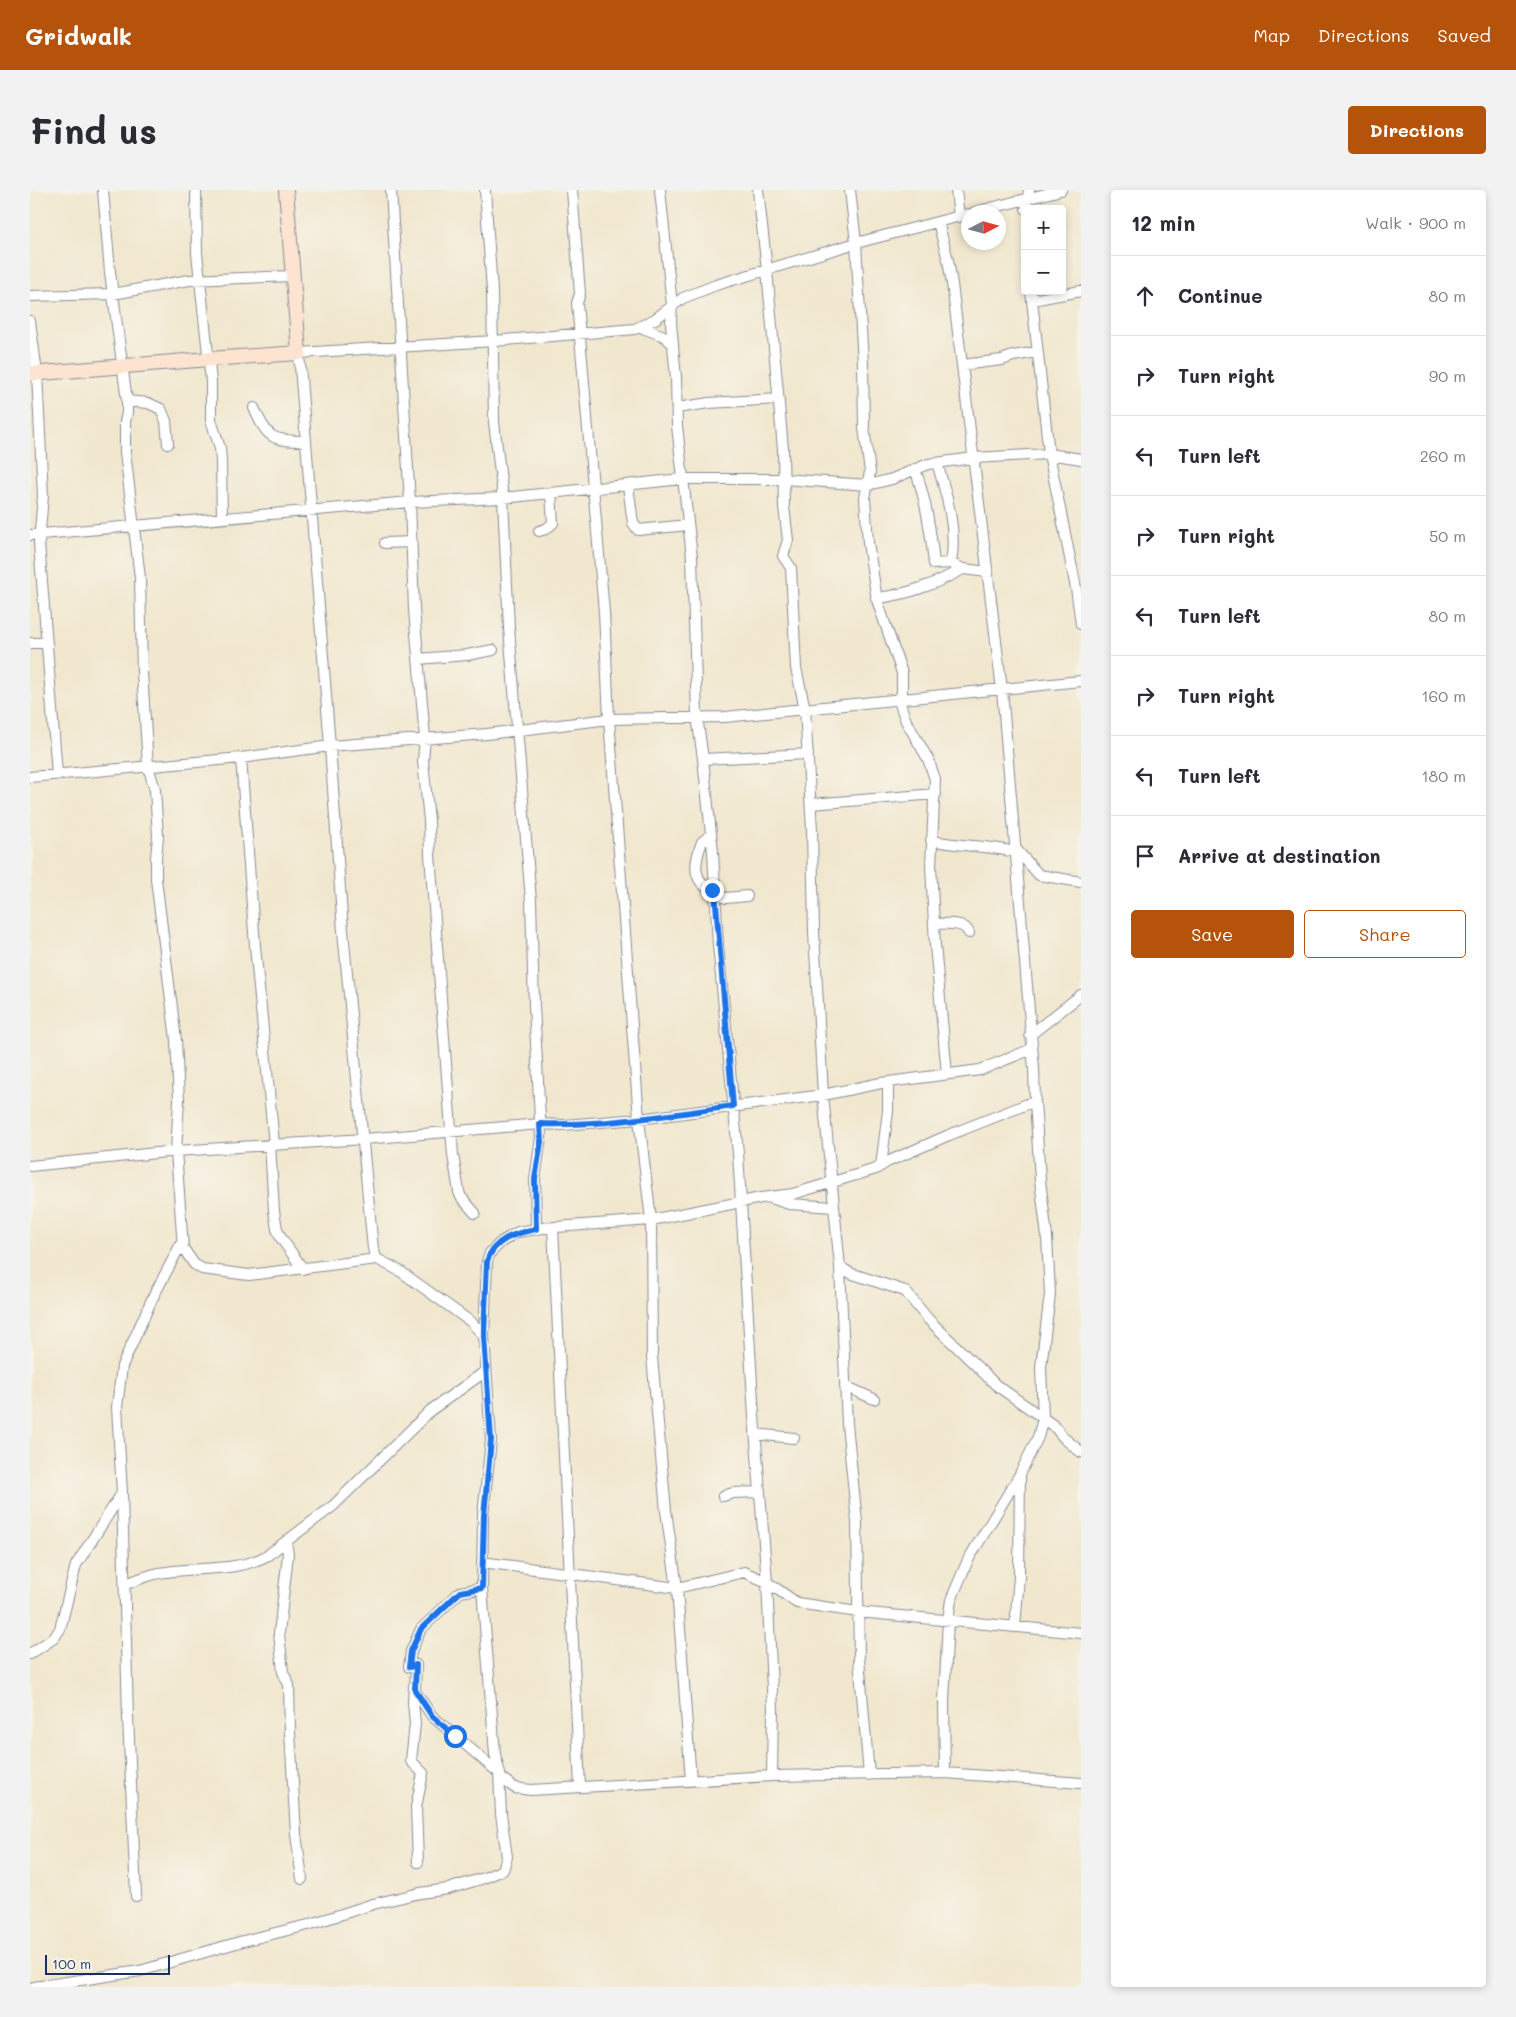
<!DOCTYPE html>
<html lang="en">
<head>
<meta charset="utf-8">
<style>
	body { margin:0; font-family:Mali,sans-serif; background:#f2f2f3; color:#2b2b33 }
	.controls { position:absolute; right:15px; top:15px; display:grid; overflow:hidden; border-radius:5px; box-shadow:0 2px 8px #0003 }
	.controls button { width:45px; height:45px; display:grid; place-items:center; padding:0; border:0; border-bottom:1px solid #e1e1e2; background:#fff; color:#2b2b33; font:25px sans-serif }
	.compass { position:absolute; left:931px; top:15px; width:45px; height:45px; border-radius:50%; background:#fff; box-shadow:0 2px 8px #0003; rotate:84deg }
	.scale { position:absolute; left:15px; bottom:12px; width:125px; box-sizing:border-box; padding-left:5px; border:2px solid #1b2f5e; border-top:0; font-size:14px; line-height:18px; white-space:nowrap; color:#1b2f5e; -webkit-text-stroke:4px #f7f3e8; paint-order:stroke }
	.stop { position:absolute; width:15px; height:15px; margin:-11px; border:4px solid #1a73e8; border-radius:50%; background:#fff }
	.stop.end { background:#1a73e8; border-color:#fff; box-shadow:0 1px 5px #0008 }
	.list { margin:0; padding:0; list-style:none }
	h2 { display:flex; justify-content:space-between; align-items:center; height:65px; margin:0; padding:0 20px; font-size:21px }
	h2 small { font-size:16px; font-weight:400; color:#7c7c81 }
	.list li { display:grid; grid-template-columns:32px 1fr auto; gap:15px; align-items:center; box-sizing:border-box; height:80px; padding:0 20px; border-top:1px solid #e1e1e2 }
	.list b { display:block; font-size:19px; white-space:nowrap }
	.list em { font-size:16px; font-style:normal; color:#7c7c81 }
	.actions { display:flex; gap:10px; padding:15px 20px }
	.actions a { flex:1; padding:11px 0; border:1px solid #b45309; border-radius:5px; text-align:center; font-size:18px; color:#b45309 }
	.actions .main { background:#b45309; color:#fff }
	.icon { flex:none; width:28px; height:28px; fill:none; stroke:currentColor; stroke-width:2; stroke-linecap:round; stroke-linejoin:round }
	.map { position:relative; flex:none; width:1051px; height:1797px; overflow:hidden; border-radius:5px }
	header { display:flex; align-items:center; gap:30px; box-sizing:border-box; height:70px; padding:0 25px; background:#b45309; color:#fff }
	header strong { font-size:24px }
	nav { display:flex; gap:28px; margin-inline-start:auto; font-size:18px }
	.intro { display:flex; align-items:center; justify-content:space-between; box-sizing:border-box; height:120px; padding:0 30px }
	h1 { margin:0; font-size:35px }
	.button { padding:12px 22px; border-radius:5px; background:#b45309; color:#fff; font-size:18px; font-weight:700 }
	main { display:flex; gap:30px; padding:0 30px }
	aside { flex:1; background:#fff; border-radius:5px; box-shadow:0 2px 8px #0003 }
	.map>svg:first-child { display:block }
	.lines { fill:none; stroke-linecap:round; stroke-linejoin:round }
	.street-casing { stroke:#868b96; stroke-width:12 }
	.secondary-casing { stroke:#868b96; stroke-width:16 }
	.street { stroke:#fff; stroke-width:10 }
	.secondary { stroke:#fde4d0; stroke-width:14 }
	.route { stroke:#1a73e8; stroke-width:6 }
</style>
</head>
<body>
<header>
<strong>Gridwalk</strong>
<nav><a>Map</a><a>Directions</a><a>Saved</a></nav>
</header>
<div class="intro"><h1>Find us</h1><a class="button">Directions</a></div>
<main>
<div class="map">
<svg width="1051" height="1797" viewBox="0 0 1051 1797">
	<rect width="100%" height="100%" fill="#f7f3e8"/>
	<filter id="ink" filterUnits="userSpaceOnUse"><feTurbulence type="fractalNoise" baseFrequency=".02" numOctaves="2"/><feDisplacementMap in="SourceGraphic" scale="10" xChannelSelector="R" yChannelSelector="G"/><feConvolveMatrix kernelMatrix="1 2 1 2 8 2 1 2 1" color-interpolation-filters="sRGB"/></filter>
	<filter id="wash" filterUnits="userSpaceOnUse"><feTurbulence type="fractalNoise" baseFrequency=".0096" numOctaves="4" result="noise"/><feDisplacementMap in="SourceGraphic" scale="20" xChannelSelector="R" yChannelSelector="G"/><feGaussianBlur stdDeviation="1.12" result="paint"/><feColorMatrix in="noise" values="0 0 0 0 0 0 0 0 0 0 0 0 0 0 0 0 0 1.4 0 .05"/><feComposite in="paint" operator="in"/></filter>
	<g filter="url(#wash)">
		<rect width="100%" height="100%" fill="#f1e7ce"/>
	</g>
	<g filter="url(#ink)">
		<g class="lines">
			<g class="street-casing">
				<path id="street" d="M73,0L80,82L97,211V223L95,232V262L110,388L112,482L118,576L125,600L128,646L126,668V689L146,850L149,910L146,961L153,1058L164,1074L172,1079L219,1085L347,1069
					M166,0L167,63L181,191V230L190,258L191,271L192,327
					M361,0L380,312L384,420L395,548L393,571L399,631L400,665L423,965L429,1002L431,1007L445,1023
					M455,0L462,101L464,232L473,308L479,438L501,711L504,816L511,947L505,989L506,1039
					M542,0L550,104L547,113L574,422L579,529L609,929L621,1030L622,1167L636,1321L647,1398L661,1591
					M630,0L642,115L641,133L646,188L647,236L662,367L667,526L673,569L683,662L688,755L708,963L724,1226L737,1392L743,1520L742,1586
					M728,0L737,80L753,259L754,317L758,350L753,366L761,378L766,478L775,519L782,640L784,742L793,905L810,1077L817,1234L827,1332L829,1469L839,1585
					M820,0L826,53L833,174L834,238L840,282L835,308L838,353L847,410L872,483V505L868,508L876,531L898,569L905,589L901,676L905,755L917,884
					M926,0L929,27
					M996,19L999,0
					M945,22L1031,0
					M938,24L826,53L686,95L653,108L625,129L605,139L464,151L269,163L300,556L313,741L343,1059L347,1069L370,1081L441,1132L454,1146L461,1250L453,1325L452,1398L465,1564L471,1588L485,1598L501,1600L742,1586L915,1583L1051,1593
					M908,32L918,70L922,94L972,500L1004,879L1005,911L1010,990L1017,1047L1020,1104L1011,1177L1013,1228L1008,1247L990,1284L938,1370L921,1410L918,1430L914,1512L915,1583
					M1001,101L1019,264L1046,398L1051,434
					M0,106L83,104L159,90L262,86
					M1002,110L1051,101
					M0,131L7,183L13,306L9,353L27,584
					M610,137L634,146L643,154
					M932,175L972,170L983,166L1007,162
					M97,211L118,213L131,219L136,231L138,254
					M224,218C237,248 242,251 275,251
					M647,218L679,213L749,209
					M907,273C917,306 927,339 921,373
					M885,279C896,309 901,342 904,374L921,373L933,379L958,382
					M598,296L603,333L608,340L658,335
					M509,341L516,339L523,333L521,304
					M0,345L380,312L473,308L652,289H753L838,295L862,289L898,274L944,268L1019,264L1051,269
					M355,353L382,352
					M846,408C878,405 905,394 933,379
					M0,453H17
					M388,469L437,465L463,460
					M211,568L225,756L244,954
					M673,569L778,564
					M0,587L211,568L300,556L457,544L579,529L695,527L1051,491
					M781,614L906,604
					M681,645L672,652C664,673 661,692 685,702
					M901,650C929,657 958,655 985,662
					M985,658L1009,685L1051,692
					M685,703L696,708L717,706
					M904,734C916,734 934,731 939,743
					M1000,845L1051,805
					M240,954L244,1021L247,1039L251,1048L273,1079
					M0,976L146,961L334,949L510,934L533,935L609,929L793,905L851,893L950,880L1002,859
					M851,976L858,921V892
					M741,1008L759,1014L804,1017
					M523,1037L550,1597
					M810,1077L820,1083L875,1101L898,1129L966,1195L1023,1235L1035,1249L1051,1262
					M454,1146L457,1071L460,1063L471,1052L488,1042L513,1038L621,1030L731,1008L763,1004L846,979L857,972L919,945L1005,911
					M815,1196L844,1209
					M725,1244L764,1248
					M92,1303L98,1527L106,1706
					M693,1306L703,1303L729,1302
					M256,1351L258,1365L249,1443L253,1482L259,1495L260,1542L266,1644L272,1689
					M452,1372L647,1398L714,1382L737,1392L767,1413L828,1422L1051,1443
					M96,1394C109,1389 122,1383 136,1382C170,1377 208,1382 238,1365L303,1316L401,1220L456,1181
					M985,1437L989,1386L990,1285
					M0,1464L24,1448L30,1439L46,1375L92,1303L87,1217L92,1176L122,1109L152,1052
					M384,1496L383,1512L385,1534L381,1571L393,1583L386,1617L388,1672
					M4,1797L110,1781L213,1751L278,1735L343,1714L390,1703L418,1699L454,1688L473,1680L477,1667L471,1624L469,1583L402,1526L385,1501L386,1475L379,1477L381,1461L391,1439L430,1402L452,1398"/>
			</g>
			<g class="secondary-casing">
				<path id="secondary" d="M0,184L179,169L269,163L256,0"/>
			</g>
			<use href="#street" class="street"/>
			<use href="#secondary" class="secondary"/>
		</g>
	</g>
	<g class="lines" filter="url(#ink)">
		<path class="route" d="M425,1546L402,1526L385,1500L386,1475L379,1477L381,1461L391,1439L430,1402L452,1398L454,1325L461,1250L454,1146L457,1071C464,1049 486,1043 506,1039L505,989L511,952L510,934C575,936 639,925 703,916L685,702L682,700"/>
	</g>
</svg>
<div class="controls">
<button>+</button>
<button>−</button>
</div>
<svg class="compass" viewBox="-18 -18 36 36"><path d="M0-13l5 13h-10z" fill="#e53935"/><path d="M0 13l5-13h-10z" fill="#7c7c81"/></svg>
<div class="scale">100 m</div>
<div class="stop" style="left:425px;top:1546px"></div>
<div class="stop end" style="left:682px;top:700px"></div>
</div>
<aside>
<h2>12 min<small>Walk · 900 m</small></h2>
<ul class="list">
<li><svg class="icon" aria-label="ahead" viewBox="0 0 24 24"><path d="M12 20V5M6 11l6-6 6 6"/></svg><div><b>Continue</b></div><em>80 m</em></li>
<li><svg class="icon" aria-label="right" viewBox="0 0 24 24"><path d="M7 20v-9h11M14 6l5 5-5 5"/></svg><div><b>Turn right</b></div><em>90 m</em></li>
<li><svg class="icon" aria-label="left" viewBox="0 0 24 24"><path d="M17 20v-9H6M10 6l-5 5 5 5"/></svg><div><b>Turn left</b></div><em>260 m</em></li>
<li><svg class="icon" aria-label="right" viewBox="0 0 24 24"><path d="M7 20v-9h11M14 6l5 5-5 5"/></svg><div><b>Turn right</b></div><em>50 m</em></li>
<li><svg class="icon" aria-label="left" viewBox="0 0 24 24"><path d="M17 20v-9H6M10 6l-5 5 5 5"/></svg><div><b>Turn left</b></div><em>80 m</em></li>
<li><svg class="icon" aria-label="right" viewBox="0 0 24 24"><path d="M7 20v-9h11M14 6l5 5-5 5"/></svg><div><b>Turn right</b></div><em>160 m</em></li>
<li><svg class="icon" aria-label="left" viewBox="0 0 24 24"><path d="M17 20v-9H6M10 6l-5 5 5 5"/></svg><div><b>Turn left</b></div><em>180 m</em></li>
<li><svg class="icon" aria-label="arrive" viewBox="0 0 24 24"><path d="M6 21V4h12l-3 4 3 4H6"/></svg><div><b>Arrive at destination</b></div></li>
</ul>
<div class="actions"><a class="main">Save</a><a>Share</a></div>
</aside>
</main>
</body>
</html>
